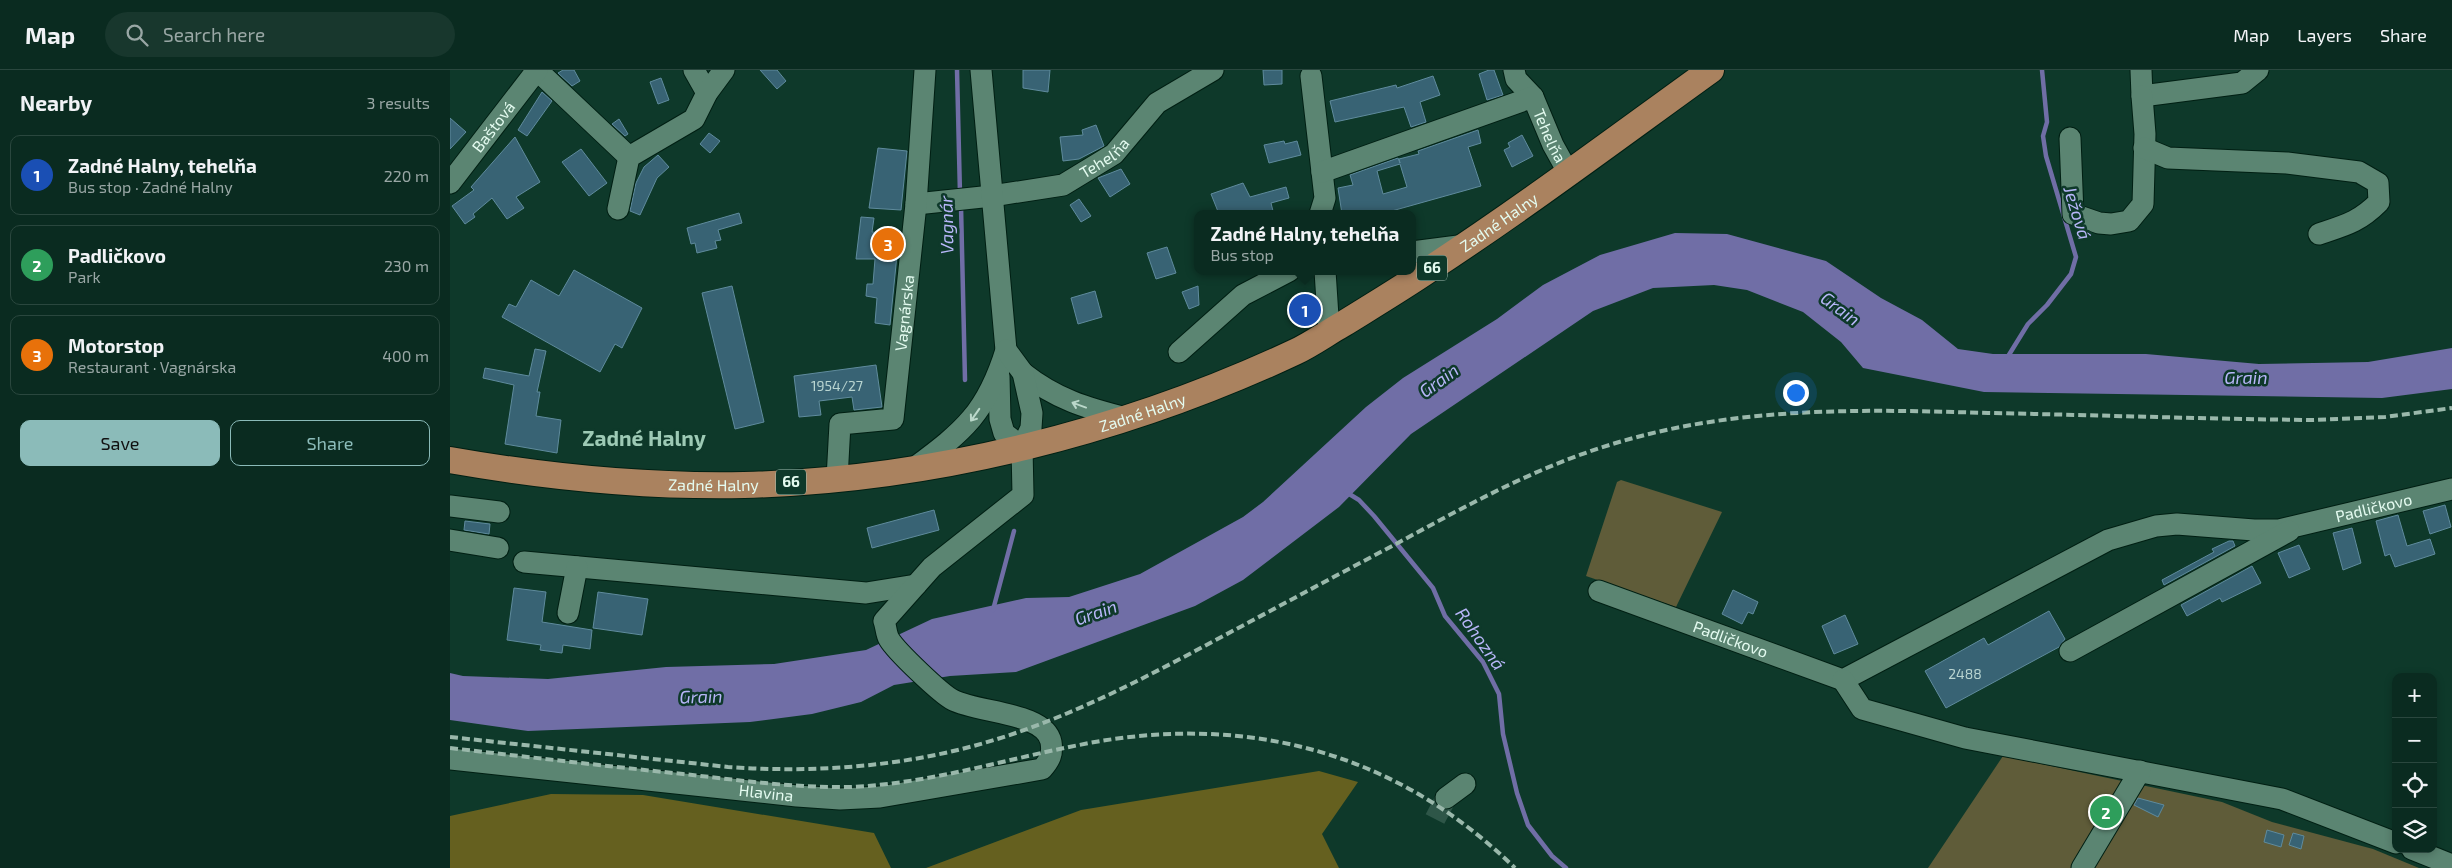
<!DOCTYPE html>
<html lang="en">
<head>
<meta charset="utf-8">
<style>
	body { margin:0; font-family:"Exo 2",sans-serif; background:#18372d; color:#f1f3f6 }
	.controls { position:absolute; right:15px; bottom:15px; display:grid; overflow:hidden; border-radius:10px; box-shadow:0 2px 8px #0003 }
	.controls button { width:45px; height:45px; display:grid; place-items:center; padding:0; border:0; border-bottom:1px solid #2a473e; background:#0a2b20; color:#f1f3f6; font:25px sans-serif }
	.you { position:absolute; left:1345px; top:322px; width:18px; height:18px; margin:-12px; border:4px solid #fff; border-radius:50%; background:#1a73e8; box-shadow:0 0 0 8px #1a73e833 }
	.badge { display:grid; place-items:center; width:32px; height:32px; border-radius:50%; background:#8bbbb9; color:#fff; font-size:16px; font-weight:700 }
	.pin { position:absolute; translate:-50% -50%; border:2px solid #fff; box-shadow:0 1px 5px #0006 }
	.popup { position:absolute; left:744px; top:140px; width:222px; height:65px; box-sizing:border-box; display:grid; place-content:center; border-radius:10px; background:#0a2b20; filter:drop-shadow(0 1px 4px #0005); font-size:16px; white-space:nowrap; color:#99a7a5 }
	.popup b { font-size:19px; color:#f1f3f6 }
	.popup::after { content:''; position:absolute; left:50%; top:100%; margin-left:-10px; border:10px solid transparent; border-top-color:#0a2b20 }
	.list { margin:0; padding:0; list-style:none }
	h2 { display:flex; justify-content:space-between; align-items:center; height:65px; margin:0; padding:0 20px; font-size:21px }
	h2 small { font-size:16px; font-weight:400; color:#99a7a5 }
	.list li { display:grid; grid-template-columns:32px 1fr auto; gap:15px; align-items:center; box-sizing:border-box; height:80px; margin:0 10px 10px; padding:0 10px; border:1px solid #2a473e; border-radius:10px }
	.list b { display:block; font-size:19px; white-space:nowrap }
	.list p { margin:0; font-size:16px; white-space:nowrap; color:#99a7a5 }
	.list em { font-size:16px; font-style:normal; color:#99a7a5 }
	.actions { display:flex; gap:10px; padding:15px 20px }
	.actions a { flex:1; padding:11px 0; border:1px solid #8bbbb9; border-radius:10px; text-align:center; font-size:18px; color:#8bbbb9 }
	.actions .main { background:#8bbbb9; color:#111 }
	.icon { flex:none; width:28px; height:28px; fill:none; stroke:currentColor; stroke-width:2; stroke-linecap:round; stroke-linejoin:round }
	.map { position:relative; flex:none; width:2002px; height:798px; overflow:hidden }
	header { display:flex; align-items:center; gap:30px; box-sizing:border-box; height:70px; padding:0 25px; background:#0a2b20; border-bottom:1px solid #2a473e }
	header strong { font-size:24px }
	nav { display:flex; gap:28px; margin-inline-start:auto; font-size:18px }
	.search { width:350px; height:45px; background:#18372d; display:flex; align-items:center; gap:12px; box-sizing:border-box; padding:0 18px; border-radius:28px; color:#99a7a5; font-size:19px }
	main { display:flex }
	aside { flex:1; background:#0a2b20 }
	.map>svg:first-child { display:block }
	.green { fill:#5f5c39 }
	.forest { fill:#65601f }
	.water { fill:#706ea6 }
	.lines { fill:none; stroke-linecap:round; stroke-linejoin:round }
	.stream { stroke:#706ea6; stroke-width:4.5 }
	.building { fill:#386374; stroke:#5f8b9d; fill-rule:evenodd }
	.minor-tunnel { stroke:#2e5648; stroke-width:21; stroke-dasharray:21 11; stroke-linecap:butt }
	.minor-casing { stroke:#001f13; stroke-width:23 }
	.major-casing { stroke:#001f13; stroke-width:28 }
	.minor { stroke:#5b8572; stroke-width:21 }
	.major { stroke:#aa825f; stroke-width:26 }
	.rail { stroke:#9ab8ab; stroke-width:4; stroke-dasharray:8 4; stroke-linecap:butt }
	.oneway { stroke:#bbd8ca }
	.labels { text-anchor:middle; stroke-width:5; stroke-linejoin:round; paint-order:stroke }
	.number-label { font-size:14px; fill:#b9d5d1 }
	.shield { fill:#0e392a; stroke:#a4c1b5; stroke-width:1 }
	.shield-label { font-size:15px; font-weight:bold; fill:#e4fbf0 }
	.street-label { font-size:16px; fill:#e4fbf0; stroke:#0e392a }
	.water-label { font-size:18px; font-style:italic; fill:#b7b6f8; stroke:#0e392a }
	.district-label { font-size:21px; font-weight:bold; fill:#9dcab5; stroke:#0e392a }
</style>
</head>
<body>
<header>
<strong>Map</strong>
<div class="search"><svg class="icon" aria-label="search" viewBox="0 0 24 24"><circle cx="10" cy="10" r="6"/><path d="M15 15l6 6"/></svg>Search here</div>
<nav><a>Map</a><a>Layers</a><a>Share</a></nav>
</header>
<main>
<aside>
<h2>Nearby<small>3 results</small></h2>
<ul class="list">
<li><span class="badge" style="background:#1a4fb4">1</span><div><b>Zadné Halny, tehelňa</b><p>Bus stop · Zadné Halny</p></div><em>220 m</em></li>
<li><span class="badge" style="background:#2e9e5b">2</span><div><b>Padličkovo</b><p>Park</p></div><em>230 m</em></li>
<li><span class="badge" style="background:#e8710a">3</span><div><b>Motorstop</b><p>Restaurant · Vagnárska</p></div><em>400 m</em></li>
</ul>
<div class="actions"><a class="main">Save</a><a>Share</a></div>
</aside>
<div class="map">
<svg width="2002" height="798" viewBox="0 0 2002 798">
	<rect width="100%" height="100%" fill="#0e392a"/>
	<path class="green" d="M1171,410L1272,442L1226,537L1136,506L1167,412Z
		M1553,686L1772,732L1822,752L1923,779L1969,798H1478Z"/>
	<path class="forest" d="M869,701L908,712L872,764L889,798H476L631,740Z
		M101,724L193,725L424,763L441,798H0V746Z"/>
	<path class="water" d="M1225,163L1277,164L1376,191L1431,228L1472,250L1508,279L1543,284H1696L1809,294L1918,292L2002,278V319L1932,328L1534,322L1413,298L1391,272L1353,242L1297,220L1264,215L1203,218L1143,241L961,364L889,437L793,510L745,536L566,602L500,606L444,615L411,632L362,644L300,652L78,661L0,650V603L13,606L98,609L216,597L324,594L416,580L482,549L576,528L619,527L690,504L793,447L813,432L916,337L953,308L1047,249L1093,215L1150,185Z"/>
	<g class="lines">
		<path class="stream" d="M507,0L510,124
			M511,136L515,310
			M1557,288L1578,254L1597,235L1621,204L1626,187L1596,86L1593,66L1597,52L1592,0
			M896,422L909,430L924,446L983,518L995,546L1033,592L1049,624L1053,664L1067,723L1078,755L1102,786L1116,798
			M543,540L564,461"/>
	</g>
	<path class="building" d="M113,0H124L130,11L122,16L108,3Z
		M310,0H327L336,11L327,19Z
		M573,0H600L598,22L573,18Z
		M813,0H832V14L814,15Z
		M1039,0H1044L1053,25L1037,30L1029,4Z
		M983,6L990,25L970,32L976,52L961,57L954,37L885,52L880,31L946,15L947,18Z
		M211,8L219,30L208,34L200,12Z
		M92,22L102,31L77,66L68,60Z
		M0,48L16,62L0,79Z
		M169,49L178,64L175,66L162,54Z
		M646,55L654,76L629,89L613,91L610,67L633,65L632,60Z
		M1028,60L1031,73L1018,77L1031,116L931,144H892L888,118L903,115L900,105L948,88L950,93L949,89L969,84L968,81ZM950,94L957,117L933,124L927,101Z
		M259,63L270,71L260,83L250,74Z
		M1072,65L1083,86L1062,97L1054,80L1060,77L1058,73Z
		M65,67L90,112L66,127L74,138L57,149L42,128L23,144L25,147L15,154L2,136L24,120L21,117Z
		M834,71L835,74L847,71L851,85L819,93L814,75Z
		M428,78L457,81L451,140L419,138Z
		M131,79L157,113L139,126L112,92Z
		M208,85L219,97L207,108L190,145L180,141L186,113L194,97Z
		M671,99L680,114L660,127L648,108Z
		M793,113L800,127L836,117L839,128L821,133L823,141L817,144H769L761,124Z
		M629,129L641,146L631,152L620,135Z
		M289,143L292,153L268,160L271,170L265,171L267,178L247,183L245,173L241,174L237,158Z
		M411,147L424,148L422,162L449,165L440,255L425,253L427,228L416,226L417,214H423L425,189H406Z
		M717,177L726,203L706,209L697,183Z
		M124,200L192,238L172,278L165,274L150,302L52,247L59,234L66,237L81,210L109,226Z
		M282,216L314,352L285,359L252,223Z
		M748,216L749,235L739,239L732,222Z
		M645,221L652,247L628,254L621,228Z
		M85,279L96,281L87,322H90L86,346L111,350L107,383L55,374L64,315L33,308L35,298L79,306Z
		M426,295L432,337L404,340L402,327L369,331L371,345L349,347L344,306Z
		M1995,435L2001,457L1980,464L1973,441Z
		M484,440L489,460L422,478L417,458Z
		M1948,445L1957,476L1980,469L1985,484L1945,497L1940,484L1935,486L1926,451Z
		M15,451L40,454L39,464L14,460Z
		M1902,458L1911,493L1893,500L1883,463Z
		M1779,471H1783L1785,476L1714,515L1712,510L1764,482L1762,479Z
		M1849,475L1860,499L1839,508L1828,483Z
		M1802,496L1811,513L1772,532L1770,528L1737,546L1731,535Z
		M64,518L96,522L92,552L142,560L140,579L113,575L112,583L90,580L91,575L57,570Z
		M1283,520L1308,532L1303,544L1298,542L1292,554L1272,544Z
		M148,522L198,529L192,565L143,558Z
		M1599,541L1615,569L1609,577L1496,638L1475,601L1534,568L1538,575Z
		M1395,545L1408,574L1384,584L1372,556Z
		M1688,728L1714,735L1708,747L1684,735Z
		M1817,760L1834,765L1831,777L1814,772Z
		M1843,763L1854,766L1851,779L1839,775Z"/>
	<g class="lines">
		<path class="minor-tunnel" d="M985,749L996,728"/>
		<g class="minor-casing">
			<g id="minor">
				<path d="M87,0L179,87"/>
				<path d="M244,0L257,23"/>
				<path d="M1064,0L1066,9L1083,27"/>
				<path d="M1691,0L1692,26L1792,13L1808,0"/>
				<path d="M861,6L875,128L870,144"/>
				<path d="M1620,68L1623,144L1649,153L1661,154L1679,151L1693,134L1695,64L1692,26"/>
				<path d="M1694,78L1718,88L1837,93L1909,102L1928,113L1929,132C1909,152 1896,155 1869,164"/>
				<path id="s1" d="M872,102L1083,27L1103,75L1118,102"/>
				<path id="s2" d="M0,113L87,0"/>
				<path id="s3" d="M466,134L542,126L613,115L664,84L707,33L763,0"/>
				<path d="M168,139L179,87L244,49L257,23L274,0"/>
				<path d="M962,182L1016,175"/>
				<path d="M875,201L879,262"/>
				<path d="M729,282L793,225L839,201"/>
				<path d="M573,303C606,329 636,338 676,348"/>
				<path d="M549,306L550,349L554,363L572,377"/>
				<path d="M464,398C514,361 537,342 556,280L531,0"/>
				<path id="s4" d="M387,409L390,354L443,349L466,134L475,0"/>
				<path d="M0,436L49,442"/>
				<path d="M0,470L48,478"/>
				<path d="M74,492L416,523L466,515"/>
				<path id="s5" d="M1149,521L1393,610L1658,470L1706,456L1727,454L1804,460H1829L2002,419"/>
				<path d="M118,543L127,497"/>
				<path d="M1620,581L1839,461"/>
				<path d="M1393,610L1412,639L1515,668L1832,729L1946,773"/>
				<path id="s6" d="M0,689L347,726L390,729L430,727L592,699C600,690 603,684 601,672C595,642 528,643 503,630C491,624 446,581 439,569C436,564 436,556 434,551L482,497L573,425L572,377L581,358L582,343L573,303L556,280"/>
				<path d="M996,728L1015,714"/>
				<path d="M1962,779L2002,795"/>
				<path d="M1632,798L1690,701"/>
			</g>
		</g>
		<g class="major-casing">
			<g id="major">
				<path id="s7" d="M0,390C97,407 195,417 294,415C483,410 674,362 845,282C862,274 877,263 893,254C922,236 952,218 980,199C1076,136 1168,67 1261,0"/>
			</g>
		</g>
		<use href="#minor" class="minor"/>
		<use href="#major" class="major"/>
		<path class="rail" d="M0,667L278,697C364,703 451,697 534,673C614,650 689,611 762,572C824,539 885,506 946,474C1012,438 1079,401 1150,378C1277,336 1406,339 1538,343C1647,345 1755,349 1864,350L1935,347L2002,338
			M0,678C78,687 155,696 233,704C288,710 344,718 399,717C478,714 552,690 629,675C793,642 944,680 1065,798"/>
	</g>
	<defs><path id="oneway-shaft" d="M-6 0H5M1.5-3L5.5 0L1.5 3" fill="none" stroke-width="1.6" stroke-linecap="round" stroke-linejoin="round" transform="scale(1.25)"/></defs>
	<g class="oneway">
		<use href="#oneway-shaft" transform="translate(629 335) rotate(-160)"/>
		<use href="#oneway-shaft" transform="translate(525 345) rotate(125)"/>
	</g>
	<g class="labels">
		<g class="number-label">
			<text x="387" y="321">1954/27</text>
			<text x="1515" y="609">2488</text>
		</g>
		<g class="shield">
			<rect x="967" y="185.5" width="30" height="25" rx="4"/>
			<rect x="326" y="399.5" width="30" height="25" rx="4"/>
		</g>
		<g class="shield-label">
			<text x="982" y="203">66</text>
			<text x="341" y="417">66</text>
		</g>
		<g class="street-label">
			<text dy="6" stroke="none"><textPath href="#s2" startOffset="71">Baštová</textPath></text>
			<text dy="6" stroke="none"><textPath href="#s1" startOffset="266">Tehelňa</textPath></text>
			<text dy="6" stroke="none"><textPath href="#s3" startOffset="198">Tehelňa</textPath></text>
			<text dy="6" stroke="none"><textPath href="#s7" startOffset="1108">Zadné Halny</textPath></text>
			<text dy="6" stroke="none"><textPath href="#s4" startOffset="215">Vagnárska</textPath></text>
			<text dy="6" stroke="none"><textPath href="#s7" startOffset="702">Zadné Halny</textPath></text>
			<text dy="6" stroke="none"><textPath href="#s7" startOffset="265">Zadné Halny</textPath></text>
			<text dy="6" stroke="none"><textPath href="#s5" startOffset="830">Padličkovo</textPath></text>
			<text dy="6" stroke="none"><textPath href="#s5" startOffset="140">Padličkovo</textPath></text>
			<text dy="6" stroke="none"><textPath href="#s6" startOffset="318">Hlavina</textPath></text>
		</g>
		<g class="water-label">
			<text transform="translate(1627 143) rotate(73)" y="6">Ježová</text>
			<text transform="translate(497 155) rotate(-91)" y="6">Vagnár</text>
			<text transform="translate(1390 239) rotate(36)" y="6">Grain</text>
			<text x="1796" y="314">Grain</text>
			<text transform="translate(989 311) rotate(-36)" y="6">Grain</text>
			<text transform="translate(646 543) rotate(-19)" y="6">Grain</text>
			<text transform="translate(1030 569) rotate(55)" y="6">Rohozná</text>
			<text transform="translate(251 627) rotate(-1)" y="6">Grain</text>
		</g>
		<g class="district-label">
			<text x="194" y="376">Zadné Halny</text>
		</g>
	</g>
</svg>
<div class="controls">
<button>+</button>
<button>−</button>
<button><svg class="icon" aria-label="locate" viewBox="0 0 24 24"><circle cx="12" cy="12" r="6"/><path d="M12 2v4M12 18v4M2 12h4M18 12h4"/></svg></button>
<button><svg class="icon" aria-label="layers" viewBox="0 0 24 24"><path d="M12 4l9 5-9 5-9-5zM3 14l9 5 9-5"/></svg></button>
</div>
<div class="you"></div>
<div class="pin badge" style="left:855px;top:240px;background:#1a4fb4">1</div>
<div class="popup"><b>Zadné Halny, tehelňa</b>Bus stop</div>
<div class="pin badge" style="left:1656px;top:742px;background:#2e9e5b">2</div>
<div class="pin badge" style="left:438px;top:174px;background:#e8710a">3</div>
</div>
</main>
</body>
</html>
